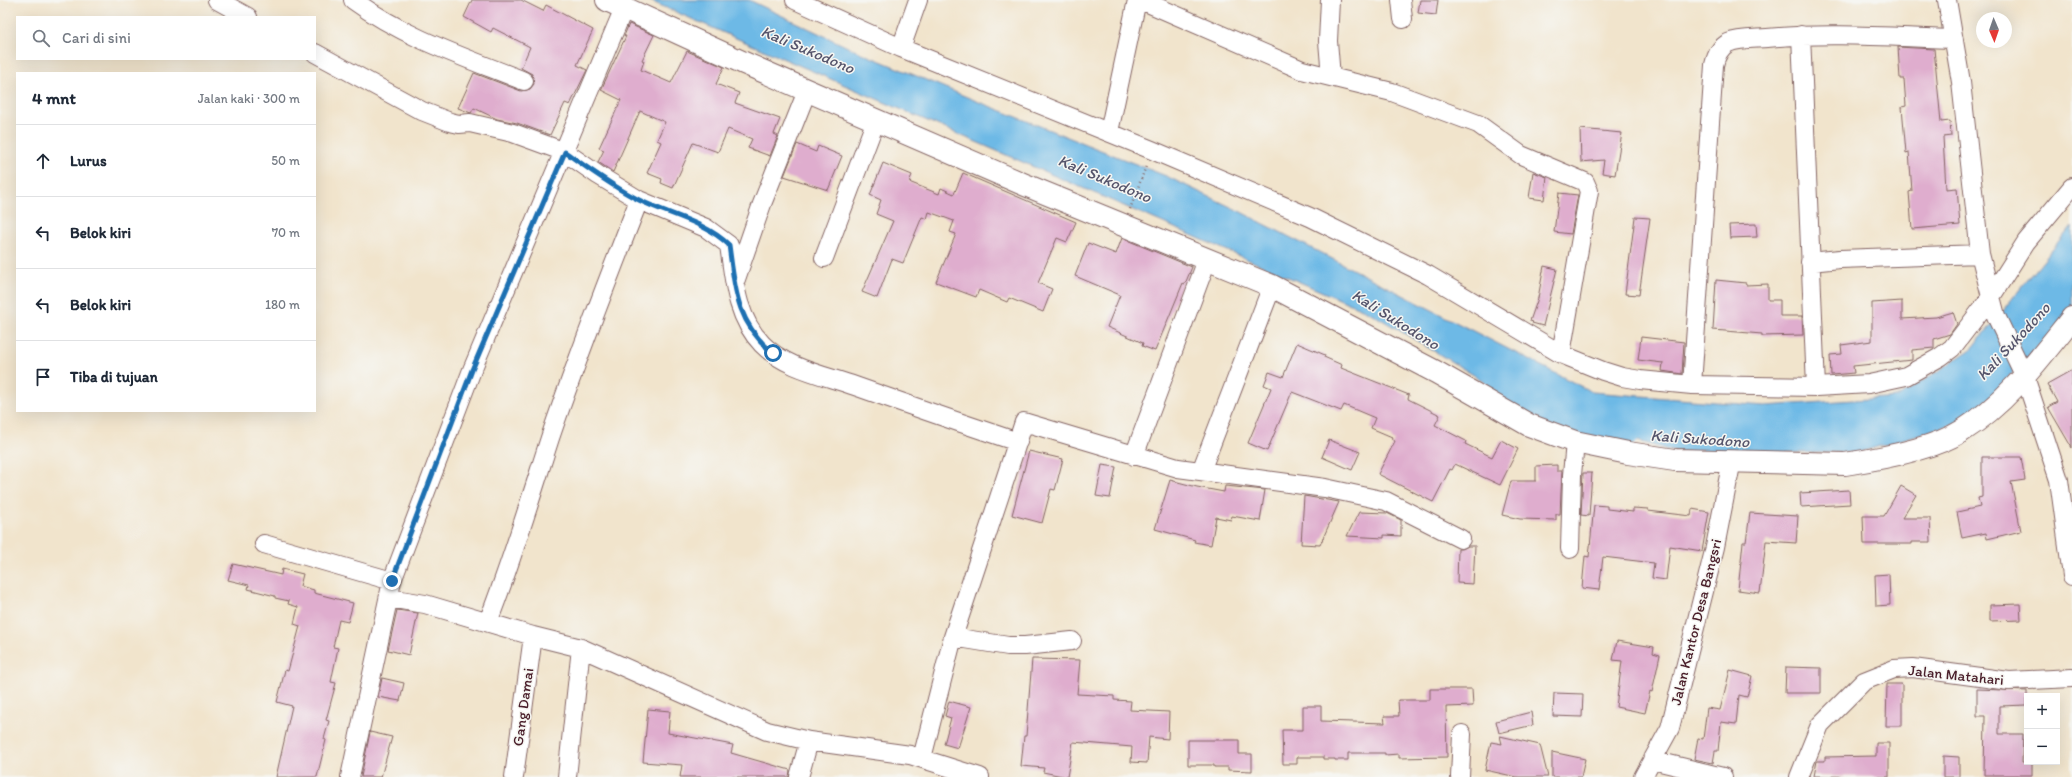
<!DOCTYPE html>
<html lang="id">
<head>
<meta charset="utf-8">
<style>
	body { margin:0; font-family:Itim,sans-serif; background:#f6f6f7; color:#1f2937 }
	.controls { position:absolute; right:12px; bottom:12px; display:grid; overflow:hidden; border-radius:0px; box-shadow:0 4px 16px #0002 }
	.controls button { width:36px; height:36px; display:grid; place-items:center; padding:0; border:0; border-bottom:1px solid #e0e1e3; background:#fff; color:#1f2937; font:20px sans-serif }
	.compass { position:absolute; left:1976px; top:12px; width:36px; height:36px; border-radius:50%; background:#fff; box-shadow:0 4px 16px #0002; rotate:178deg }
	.stop { position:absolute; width:12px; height:12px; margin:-9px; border:3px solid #1f6fb2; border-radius:50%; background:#fff }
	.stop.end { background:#1f6fb2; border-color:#fff; box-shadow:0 1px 4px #0008 }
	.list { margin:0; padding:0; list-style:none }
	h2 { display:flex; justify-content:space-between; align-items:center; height:52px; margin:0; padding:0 16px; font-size:17px }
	h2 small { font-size:13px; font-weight:400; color:#747a83 }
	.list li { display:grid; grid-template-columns:26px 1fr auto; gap:12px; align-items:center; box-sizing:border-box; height:72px; padding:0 16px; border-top:1px solid #e0e1e3 }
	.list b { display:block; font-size:15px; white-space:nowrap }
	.list em { font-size:13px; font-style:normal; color:#747a83 }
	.icon { flex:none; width:22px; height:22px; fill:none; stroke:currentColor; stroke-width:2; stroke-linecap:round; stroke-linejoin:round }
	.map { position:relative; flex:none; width:2072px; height:777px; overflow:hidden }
	.search { position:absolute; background:#fff; box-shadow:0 4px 16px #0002; left:16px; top:16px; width:300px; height:44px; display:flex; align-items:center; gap:10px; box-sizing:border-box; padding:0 14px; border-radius:0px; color:#747a83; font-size:15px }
	.panel { position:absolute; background:#fff; box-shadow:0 4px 16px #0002; left:16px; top:72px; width:300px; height:340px; border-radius:0px }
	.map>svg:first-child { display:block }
	.water { fill:#6db9e6; stroke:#5c6c88 }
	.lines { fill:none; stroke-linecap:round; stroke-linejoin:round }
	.river { stroke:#6db9e6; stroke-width:30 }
	.building { fill:#dfadce }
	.minor-casing { stroke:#846463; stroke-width:20 }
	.major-casing { stroke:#846463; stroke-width:24 }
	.path { stroke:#846463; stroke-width:2.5; stroke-dasharray:1 3; stroke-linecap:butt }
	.minor { stroke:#fff; stroke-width:18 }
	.major { stroke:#fff; stroke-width:22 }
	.route { stroke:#1f6fb2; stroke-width:5 }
	.labels { text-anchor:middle; stroke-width:3; stroke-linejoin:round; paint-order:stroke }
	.street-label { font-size:15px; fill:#4a1f2b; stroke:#f6f6f2 }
	.water-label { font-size:16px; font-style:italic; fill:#56556c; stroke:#f6f6f2 }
</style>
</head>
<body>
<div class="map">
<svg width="2072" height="777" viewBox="0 0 2072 777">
	<rect width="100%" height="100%" fill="#f6f6f2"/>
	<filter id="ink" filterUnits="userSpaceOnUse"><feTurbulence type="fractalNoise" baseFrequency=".025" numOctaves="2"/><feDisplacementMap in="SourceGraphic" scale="8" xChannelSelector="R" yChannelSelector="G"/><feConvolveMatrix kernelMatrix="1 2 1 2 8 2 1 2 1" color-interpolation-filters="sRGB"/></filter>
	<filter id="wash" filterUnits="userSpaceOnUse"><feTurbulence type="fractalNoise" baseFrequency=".012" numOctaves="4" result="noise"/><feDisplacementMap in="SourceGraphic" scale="16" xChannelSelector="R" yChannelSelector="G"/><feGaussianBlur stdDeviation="0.9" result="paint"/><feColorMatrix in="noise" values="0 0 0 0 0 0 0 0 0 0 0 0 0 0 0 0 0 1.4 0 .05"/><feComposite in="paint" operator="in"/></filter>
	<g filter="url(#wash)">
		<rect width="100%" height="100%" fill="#f1e4cc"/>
		<path class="water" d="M648,0H749L854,50L979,102L1166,176L1235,209L1592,392L1765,406L1898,397L1970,350L2072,226V313L1967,420L1857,453L1675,452L1530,409L1369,312Z"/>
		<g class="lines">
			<path class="river" d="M1500,386L1543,418L1626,432"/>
		</g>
		<g id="blocks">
			<path class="building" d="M472,0H521L543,11L546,5L593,30L577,65L587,70L570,105L565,103L550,135L517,123L497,119L474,108L471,113L458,108L474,73L521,91L530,89L534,84L532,74L521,68L530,47L493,28L491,32L464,17Z
				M1420,0H1438L1436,15L1418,13Z
				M629,24L654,35L642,60L644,61L641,70L671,83L687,51L724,67L716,84L739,93L735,103L780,119L774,134L778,136L770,156L748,148L752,139L728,129L718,152L693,143L673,188L661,183L662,179L647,173L661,142L657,140L665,122L640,111L613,172L598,162L604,150L599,148L621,100L601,90L626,36H624Z
				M1898,47L1934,49L1941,122L1950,121L1951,136L1943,137L1946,189L1957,188L1960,225L1912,229L1909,192L1912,191L1909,152L1906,153L1902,107L1906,106L1904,79H1900Z
				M1580,129L1622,133L1615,175L1602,173L1604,160L1581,162Z
				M797,144L816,152L818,146L842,156L828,190L784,176Z
				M883,163L912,175L909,182L939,194L941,188L954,194L963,173L1076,222L1067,242L1057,238L1038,283L1052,289L1043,312L1009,298L1007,302L979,290L976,297L936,282L956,234L950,232L954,221L929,212L927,219L922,217L903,263L892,259L877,298L862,292L893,221L876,214L881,200L870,195Z
				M1533,172L1547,177L1544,200L1529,198Z
				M1559,193L1578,195L1571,234L1554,232Z
				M1635,217L1650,218L1639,295L1625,294Z
				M1756,224L1757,237L1730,238L1729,225Z
				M1122,238L1192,267L1185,284L1183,283L1155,351L1142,346L1143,343L1107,327L1120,295L1075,276L1088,243L1116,254Z
				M1544,266L1557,269L1543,326L1532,323L1533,322L1530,321L1538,298Z
				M1716,280L1746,283V285L1768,284V300H1780V316H1802L1803,335L1762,336V334L1713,330Z
				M1902,301V319L1936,317L1953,312L1957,324L1950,334L1934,339V348L1912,350V360L1853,366L1854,373L1831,375L1830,355L1842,354L1841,345L1872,341V303Z
				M1641,337L1684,342L1682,374L1662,371L1663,363L1638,360Z
				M1297,343L1325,355L1324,357L1342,365L1341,368L1409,395L1408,399L1440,415L1435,425L1466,441L1465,444L1492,457L1501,440L1518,449L1500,485L1455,464L1452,470L1450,469L1433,502L1378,474L1395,441L1391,439L1392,437L1371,428L1375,418L1344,405L1341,411L1292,392L1267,451L1248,443L1271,388L1264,385L1269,372L1283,377Z
				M2072,370V448L2048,407L2057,402L2047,384Z
				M1329,440L1360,452L1352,470L1322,457Z
				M1029,451L1063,459L1055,490L1051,489L1042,523L1012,515Z
				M1982,457H2021L2025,480L2011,482L2021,531L1987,539L1986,533L1962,538L1957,512L1980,507L1978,498L1982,497Z
				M1102,465L1116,467L1110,498L1096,496Z
				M1557,465V471H1562L1560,514H1556V520L1520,519L1502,515L1511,481H1536V466Z
				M1583,473H1592L1589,516L1581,515Z
				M1170,480L1197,487L1224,492L1225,486L1265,490L1260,521L1232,516L1231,520L1216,517L1211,545L1194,542L1195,540L1155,529Z
				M1901,486L1916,495L1902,518H1930L1931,542H1911V544H1864L1863,516H1884Z
				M1849,490L1850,504L1801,507L1800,493Z
				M1304,496L1339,502L1320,545L1301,544Z
				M1594,505L1607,506V509L1633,512V508L1648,509V511L1691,516L1692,509L1709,512L1702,551L1670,546L1666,580L1652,578L1654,563L1603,557L1599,590L1582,588L1585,556L1589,557Z
				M1359,512L1387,513L1401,520V536L1384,535V538L1347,536Z
				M1750,513L1798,516L1796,543L1766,541L1760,593L1738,590L1743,542H1746Z
				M1468,546H1475L1473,584L1457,583L1458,549H1462Z
				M233,564L281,575L282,569L303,574L300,586L314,590V593L353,603L348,622L339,620L333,647L338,648L331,682L336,683L326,720L329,721L324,739L326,740L317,777H276L292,706L277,702L285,670L288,671L300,626L294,624L298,607L288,604L289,601L275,598V596L248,589L249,585L228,580Z
				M1889,574L1890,605L1876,606L1875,575Z
				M2020,604L2021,620L1990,621V605Z
				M397,610L418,613L409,655L388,650Z
				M1617,641L1654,647L1653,653L1660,655L1652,692L1650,691L1645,713L1616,707L1622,661L1613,660Z
				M1032,659L1080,660L1077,694L1114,696V700L1131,701L1130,710L1169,712L1168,739L1149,737L1147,763L1131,762L1132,747L1073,742L1067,777L1043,772L1044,768L1021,766L1024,736H1026Z
				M1786,667L1821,668V693H1785Z
				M1730,670L1752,676L1747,697L1739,695L1736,724L1721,722L1718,751H1715L1713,763L1694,759L1698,738L1703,739L1707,708L1720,710Z
				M382,678L404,683L400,701L378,697Z
				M1887,684H1902V726H1886Z
				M1430,689H1472L1473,706L1446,707L1447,757L1399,758V754L1385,755V753H1348V760H1335V759H1324V757H1297V764H1283L1282,730H1303V706H1321V721L1385,723L1384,716H1399L1398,700H1430Z
				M1977,689L2027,691V705L1999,706V734H2023L2022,762H2032V775H1984L1985,716H1977Z
				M1554,693L1583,694L1582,717L1553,716Z
				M949,701L971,707L958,748L944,744L951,718L945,716Z
				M648,709L670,711L668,733L733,745L731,753L790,770L789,777H680L682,765L643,762Z
				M1531,712L1533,725L1499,733L1496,721Z
				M370,732L392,737L381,777H361Z
				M1500,736L1540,745L1548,777H1517L1485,770L1491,742L1502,744Z
				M1188,740H1239V754H1252V771L1228,770V767H1214V765H1188Z
				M1876,743H1889V777L1814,776L1817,761H1825V757L1876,756Z
				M1552,752L1585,759L1581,777H1552Z
				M1943,756L1959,757V777H1943Z"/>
		</g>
	</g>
	<g filter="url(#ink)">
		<use href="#blocks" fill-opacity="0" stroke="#846463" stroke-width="1"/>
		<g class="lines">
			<g class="minor-casing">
				<path id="minor" d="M217,0L248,17
					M353,0C405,38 464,57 524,81
					M795,0L901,48L1152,150L1310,217L1428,275L1561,354L1603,371L1622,377L1640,380L1692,385L1816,387L1869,384L1906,376L1940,357L1952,348L1991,297L2026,242L2072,187
					M1141,0L1302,70L1392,92L1478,124L1521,155L1585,182L1589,191L1561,354
					M1330,0L1328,41L1331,77
					M1401,0L1403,19
					M1947,0L1961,82L1980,254L1996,316L2025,377L2059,480L2072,576
					M1801,35L1816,387
					M901,48L918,0
					M315,53L422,111L450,122L459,124L470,123L513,133L565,152L598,175L639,200L706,228L729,245C734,280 736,317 762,344C785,368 824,375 855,386C909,405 963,424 1018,442
					M1109,132L1137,0
					M824,258L876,120
					M1810,262L1840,259L1980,254
					M736,279L762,204L807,91
					M1692,385L1714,65C1716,56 1719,48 1728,43C1739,38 1755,39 1767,38C1829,32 1892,37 1954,39
					M1134,456L1207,260
					M1201,471L1272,286
					M264,544L392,581
					M1570,549L1572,475L1575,442
					M389,598L425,604L533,636L581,648L767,731L809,741L910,755L980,777
					M488,622C512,561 530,500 550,438C577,358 608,279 639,200
					M953,637L1008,646H1025L1072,641
					M922,758L953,637L1024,422L1178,468L1325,488L1386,501L1461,539
					M1652,760L1723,777
					M350,777L392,581L472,370L624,8
					M514,777L533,636
					M567,777L581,648
					M799,777L809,741
					M1460,777L1462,734
					M1643,777L1670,728L1715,547L1732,460
					M1799,777L1820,725L1864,681L1894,669L1913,668L2009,681L2072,678"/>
			</g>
			<g class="major-casing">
				<path id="major" d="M607,0L744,63L1023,184L1272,286L1436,372L1529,425L1575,442L1628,453L1675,460L1845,464C1878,459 1934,449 1962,431C2007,403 2040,358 2072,318"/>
			</g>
			<path class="path" d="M1130,209L1146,166"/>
			<use href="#minor" class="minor"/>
			<use href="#major" class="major"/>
		</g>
	</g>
	<g class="lines" filter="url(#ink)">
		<path class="route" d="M392,581L472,370L565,152C589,169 613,187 639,200C669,215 704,221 729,245C735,289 736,322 773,353"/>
	</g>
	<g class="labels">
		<g class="street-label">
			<text transform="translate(1696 622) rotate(-76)" y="5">Jalan Kantor Desa Bangsri</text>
			<text transform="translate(1956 675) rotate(6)" y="5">Jalan Matahari</text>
			<text transform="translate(523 707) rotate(-82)" y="5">Gang Damai</text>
		</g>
		<g class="water-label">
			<text transform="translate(808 49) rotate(23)" y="6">Kali Sukodono</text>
			<text transform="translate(1105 178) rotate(23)" y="6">Kali Sukodono</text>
			<text transform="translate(1396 319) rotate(32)" y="6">Kali Sukodono</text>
			<text transform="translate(2013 341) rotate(-47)" y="6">Kali Sukodono</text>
			<text transform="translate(1700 438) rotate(4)" y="6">Kali Sukodono</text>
		</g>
	</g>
</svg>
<div class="controls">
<button>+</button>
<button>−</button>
</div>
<svg class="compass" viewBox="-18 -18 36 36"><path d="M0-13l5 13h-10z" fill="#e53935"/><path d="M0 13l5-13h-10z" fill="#747a83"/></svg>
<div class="stop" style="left:773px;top:353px"></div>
<div class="stop end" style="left:392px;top:581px"></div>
<div class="search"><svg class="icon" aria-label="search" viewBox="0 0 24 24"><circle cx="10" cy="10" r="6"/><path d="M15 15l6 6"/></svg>Cari di sini</div>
<section class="panel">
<h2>4 mnt<small>Jalan kaki · 300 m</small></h2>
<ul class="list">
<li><svg class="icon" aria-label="ahead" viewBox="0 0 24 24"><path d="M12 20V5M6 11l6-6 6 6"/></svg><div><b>Lurus</b></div><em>50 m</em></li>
<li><svg class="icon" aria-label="left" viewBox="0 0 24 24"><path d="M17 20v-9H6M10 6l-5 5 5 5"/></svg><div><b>Belok kiri</b></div><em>70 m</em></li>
<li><svg class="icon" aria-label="left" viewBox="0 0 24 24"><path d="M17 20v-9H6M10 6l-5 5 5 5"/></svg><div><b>Belok kiri</b></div><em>180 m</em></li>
<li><svg class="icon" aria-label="arrive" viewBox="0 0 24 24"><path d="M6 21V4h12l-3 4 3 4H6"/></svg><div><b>Tiba di tujuan</b></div></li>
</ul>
</section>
</div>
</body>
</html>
